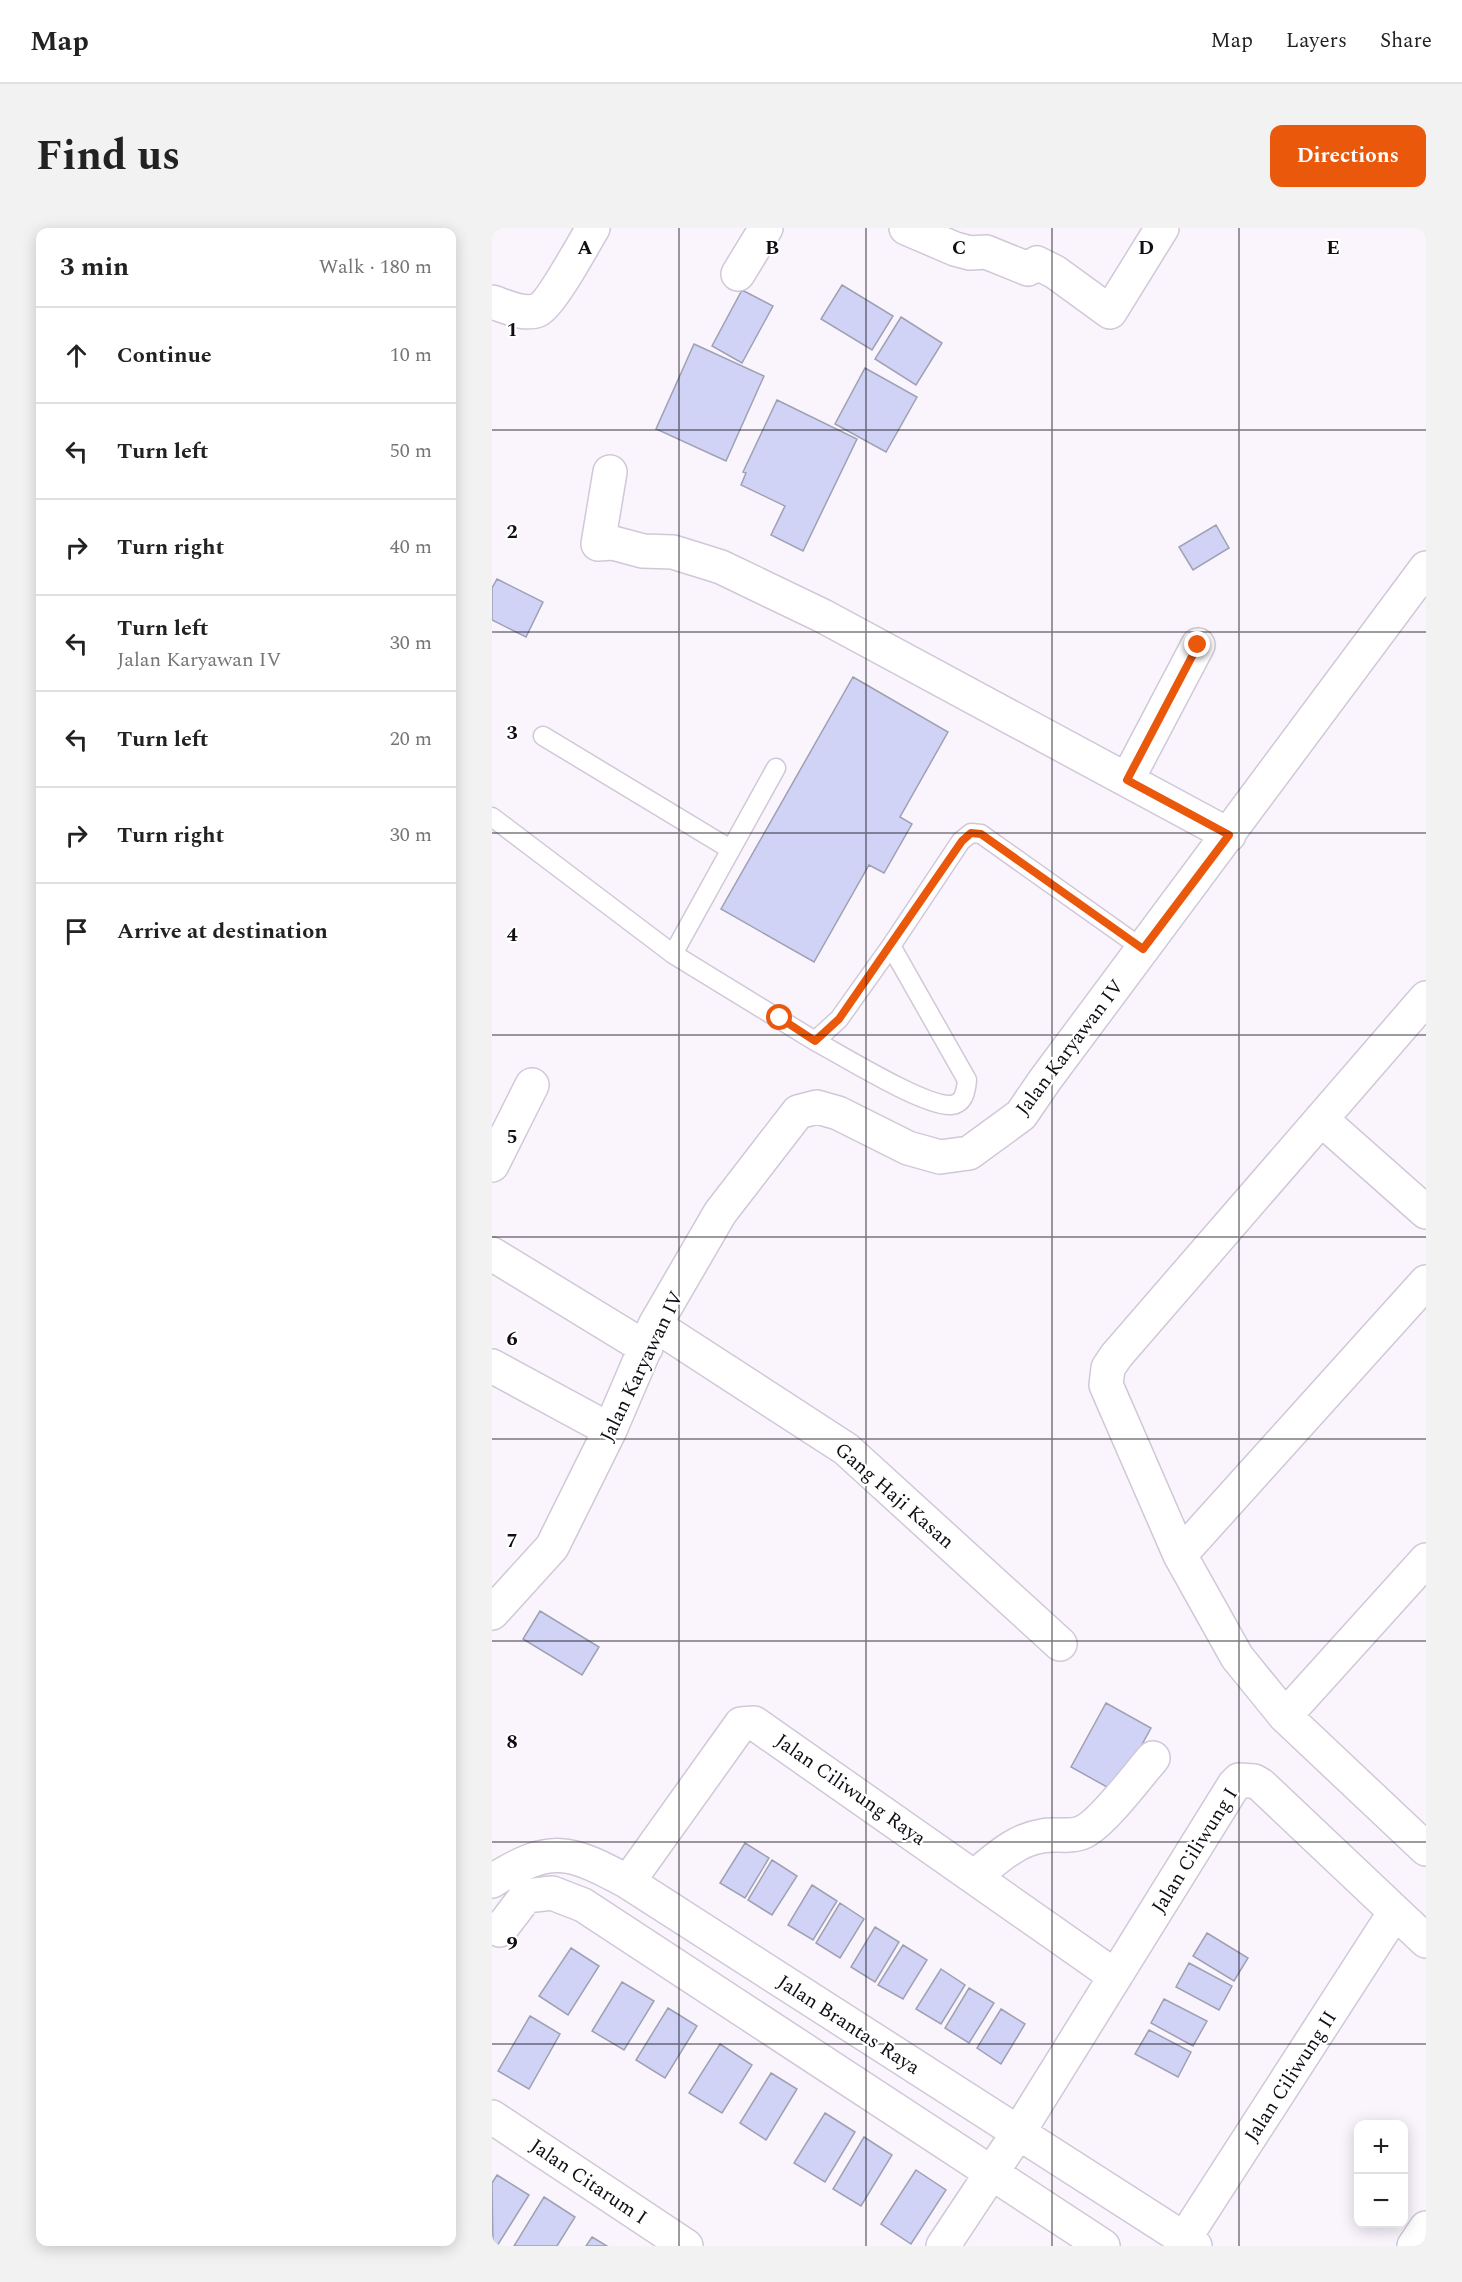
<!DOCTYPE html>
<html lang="en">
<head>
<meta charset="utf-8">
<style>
	body { margin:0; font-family:Spectral,serif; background:#f2f2f2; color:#222 }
	.controls { position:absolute; right:18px; bottom:18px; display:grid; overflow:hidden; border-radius:12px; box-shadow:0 3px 15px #0003 }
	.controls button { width:54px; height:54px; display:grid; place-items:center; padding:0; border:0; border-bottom:2px solid #e0e0e0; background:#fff; color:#222; font:30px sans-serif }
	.stop { position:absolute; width:18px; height:18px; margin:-14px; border:4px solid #ea580c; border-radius:50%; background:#fff }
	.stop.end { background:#ea580c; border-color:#fff; box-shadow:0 2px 6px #0008 }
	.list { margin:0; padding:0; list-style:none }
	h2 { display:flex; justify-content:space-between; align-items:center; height:78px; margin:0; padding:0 24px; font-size:26px }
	h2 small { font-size:20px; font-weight:400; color:#767676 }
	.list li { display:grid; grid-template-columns:39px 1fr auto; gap:18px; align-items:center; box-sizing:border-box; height:96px; padding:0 24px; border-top:2px solid #e0e0e0 }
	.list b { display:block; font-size:22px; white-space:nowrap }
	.list p { margin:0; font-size:20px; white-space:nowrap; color:#767676 }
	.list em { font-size:20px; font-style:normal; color:#767676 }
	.icon { flex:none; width:33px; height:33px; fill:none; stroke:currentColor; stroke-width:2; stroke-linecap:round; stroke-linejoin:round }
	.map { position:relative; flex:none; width:934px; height:2018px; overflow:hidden; border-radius:12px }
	header { display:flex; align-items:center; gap:36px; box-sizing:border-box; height:84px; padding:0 30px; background:#fff; border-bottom:2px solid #e0e0e0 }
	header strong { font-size:28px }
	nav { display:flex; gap:33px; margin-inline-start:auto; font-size:21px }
	.intro { display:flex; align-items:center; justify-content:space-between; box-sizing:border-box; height:144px; padding:0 36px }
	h1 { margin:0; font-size:42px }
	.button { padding:15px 27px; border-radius:12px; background:#ea580c; color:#fff; font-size:21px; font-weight:700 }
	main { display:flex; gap:36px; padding:0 36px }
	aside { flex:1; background:#fff; border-radius:12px; box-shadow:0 3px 15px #0003 }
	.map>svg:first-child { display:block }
	.building { fill:#d0d2f6; stroke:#9fa0b3; stroke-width:1.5 }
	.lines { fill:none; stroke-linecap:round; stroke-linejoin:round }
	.service-casing { stroke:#d1c7d9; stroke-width:21 }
	.minor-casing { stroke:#d1c7d9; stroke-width:36 }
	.service { stroke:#fff; stroke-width:18 }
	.minor { stroke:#fff; stroke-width:33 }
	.route { stroke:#ea580c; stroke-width:8 }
	.grid { fill:none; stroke:#100d13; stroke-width:1.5; stroke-opacity:0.55 }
	.labels { text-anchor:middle; stroke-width:4.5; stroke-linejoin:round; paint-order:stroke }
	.street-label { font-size:20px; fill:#100d13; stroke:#fff }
	.grid-label { font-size:20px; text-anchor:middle; font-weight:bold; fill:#100d13; stroke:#fff; stroke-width:4.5; stroke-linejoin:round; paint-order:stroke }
</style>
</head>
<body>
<header>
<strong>Map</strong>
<nav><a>Map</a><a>Layers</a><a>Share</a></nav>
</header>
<div class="intro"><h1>Find us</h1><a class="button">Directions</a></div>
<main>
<aside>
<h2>3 min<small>Walk · 180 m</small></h2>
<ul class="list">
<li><svg class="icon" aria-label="ahead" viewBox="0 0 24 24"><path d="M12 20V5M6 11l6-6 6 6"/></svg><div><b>Continue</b></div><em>10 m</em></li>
<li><svg class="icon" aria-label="left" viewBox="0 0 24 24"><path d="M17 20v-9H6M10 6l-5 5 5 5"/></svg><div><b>Turn left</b></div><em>50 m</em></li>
<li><svg class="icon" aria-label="right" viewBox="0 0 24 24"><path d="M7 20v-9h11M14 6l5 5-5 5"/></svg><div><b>Turn right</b></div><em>40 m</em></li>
<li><svg class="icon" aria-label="left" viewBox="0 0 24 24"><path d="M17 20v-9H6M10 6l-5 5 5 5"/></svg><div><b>Turn left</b><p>Jalan Karyawan IV</p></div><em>30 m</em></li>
<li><svg class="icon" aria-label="left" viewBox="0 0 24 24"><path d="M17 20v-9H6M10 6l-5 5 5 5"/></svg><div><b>Turn left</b></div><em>20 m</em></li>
<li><svg class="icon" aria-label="right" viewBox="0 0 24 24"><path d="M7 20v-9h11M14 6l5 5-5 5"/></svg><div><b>Turn right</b></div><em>30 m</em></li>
<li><svg class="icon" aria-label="arrive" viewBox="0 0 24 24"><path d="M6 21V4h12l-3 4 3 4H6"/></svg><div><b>Arrive at destination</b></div></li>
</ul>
</aside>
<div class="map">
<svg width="934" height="2018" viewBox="0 0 934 2018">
	<rect width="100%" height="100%" fill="#faf5fd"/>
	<path class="building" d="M350,57L401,88L380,122L329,91Z
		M250,62L281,78L250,135L220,118Z
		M409,89L450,115L424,157L383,131Z
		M202,116L272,148L234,233L164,201Z
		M373,140L425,169L394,224L343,196Z
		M285,172L365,211L311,323L279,307L293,278L249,257L254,245L251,244Z
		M724,297L737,320L701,342L687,319Z
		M5,351L51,374L34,409L0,392V360Z
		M361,449L456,504L408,589L420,596L392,645L377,637L322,734L229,681Z
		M48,1383L107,1419L90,1447L31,1411Z
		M614,1475L659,1500L624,1564L579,1539Z
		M253,1615L277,1630L253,1670L228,1655Z
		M280,1632L305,1648L280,1687L256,1672Z
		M320,1657L345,1673L321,1712L296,1697Z
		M348,1675L372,1691L348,1730L324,1715Z
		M383,1699L407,1714L383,1754L359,1739Z
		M715,1705L756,1730L742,1753L701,1728Z
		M411,1717L435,1732L411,1771L386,1757Z
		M79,1720L107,1738L76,1787L47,1768Z
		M697,1735L740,1758L727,1782L684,1759Z
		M449,1741L473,1757L449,1796L424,1781Z
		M130,1754L162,1773L132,1822L100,1803Z
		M477,1760L502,1775L477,1815L453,1800Z
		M672,1771L715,1793L701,1818L659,1795Z
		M176,1780L205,1798L173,1850L144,1832Z
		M509,1781L533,1796L509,1836L485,1820Z
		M38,1788L68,1806L37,1861L6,1843Z
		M657,1802L699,1824L686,1849L643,1826Z
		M228,1816L260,1837L230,1885L197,1865Z
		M279,1845L305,1861L274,1912L248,1895Z
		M333,1885L363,1904L333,1954L302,1935Z
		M372,1909L400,1927L369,1978L341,1961Z
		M424,1942L454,1962L419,2016L389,1996Z
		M5,1947L37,1967L5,2018H1L0,1955Z
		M52,1969L83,1989L65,2018H22Z
		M100,2009L115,2018H94Z"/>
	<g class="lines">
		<g class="service-casing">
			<path id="service" d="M51,508L238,621
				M0,589L181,726L323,813L347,791L399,718L469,613L479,605L489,606L651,721
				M181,726L284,540
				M323,813C349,827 433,879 459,877C472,876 474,863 475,852L399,718"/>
		</g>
		<g class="minor-casing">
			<path id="minor" d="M414,0L463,21L478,25L494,24L536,41L545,35L563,44L618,84L670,0
				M246,46L274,0
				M0,74C13,78 32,88 46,82C59,76 92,15 101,0
				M118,244L106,316L121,315L151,323L181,324L229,339L331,388L737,607
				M635,552L706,417
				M934,770L624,1128L616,1140L614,1157L688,1327L745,1429L793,1488L934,1621
				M829,891L934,984
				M0,937L40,857
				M0,1026L154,1120
				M163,1097L354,1221L568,1416
				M0,1138L118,1202
				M688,1327L934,1054
				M0,1385L60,1319L118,1202L163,1097L228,985L306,884L325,879L346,885L416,920L448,929L477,925L529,887L553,852L934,340
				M793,1488L934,1332
				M483,1648C503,1632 523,1612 550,1608C563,1605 579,1610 591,1604C610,1596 646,1547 661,1530
				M0,1653C59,1616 77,1622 136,1654L703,2018
				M136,1654L244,1503L249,1496L262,1495L623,1748
				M8,1702L34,1668L60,1665L91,1677L611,2018
				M0,1889L194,2018
				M692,2011L903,1684
				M451,2018L526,1905L742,1557L747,1552L762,1553L769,1557L934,1713
				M922,2018L934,2000"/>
		</g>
		<use href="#service" class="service"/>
		<use href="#minor" class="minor"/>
	</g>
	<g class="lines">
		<path class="route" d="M288,790L323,813L347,791L470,613L479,605L489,606L651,721L737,607L635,552L706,417"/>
	</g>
	<path class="grid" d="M187,0V2018M374,0V2018M560,0V2018M747,0V2018M0,202H934M0,404H934M0,605H934M0,807H934M0,1009H934M0,1211H934M0,1413H934M0,1614H934M0,1816H934"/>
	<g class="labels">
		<g class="street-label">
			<text transform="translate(577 819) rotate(-53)" y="7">Jalan Karyawan IV</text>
			<text transform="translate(149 1138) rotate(-64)" y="7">Jalan Karyawan IV</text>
			<text transform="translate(403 1267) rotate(41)" y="7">Gang Haji Kasan</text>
			<text transform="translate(359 1561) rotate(35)" y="7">Jalan Ciliwung Raya</text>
			<text transform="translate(702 1622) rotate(-58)" y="7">Jalan Ciliwung I</text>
			<text transform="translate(357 1796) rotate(33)" y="7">Jalan Brantas Raya</text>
			<text transform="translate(798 1848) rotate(-57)" y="7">Jalan Ciliwung II</text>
			<text transform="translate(97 1953) rotate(34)" y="7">Jalan Citarum I</text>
		</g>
	</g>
	<g class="grid-label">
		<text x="93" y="26">A</text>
		<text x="280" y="26">B</text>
		<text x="467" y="26">C</text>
		<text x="654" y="26">D</text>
		<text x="841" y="26">E</text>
		<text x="20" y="108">1</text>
		<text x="20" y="310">2</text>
		<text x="20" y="511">3</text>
		<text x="20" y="713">4</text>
		<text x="20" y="915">5</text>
		<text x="20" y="1117">6</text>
		<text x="20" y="1319">7</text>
		<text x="20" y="1520">8</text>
		<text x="20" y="1722">9</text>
	</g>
</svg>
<div class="controls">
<button>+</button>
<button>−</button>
</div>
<div class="stop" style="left:288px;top:790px"></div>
<div class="stop end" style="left:706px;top:417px"></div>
</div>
</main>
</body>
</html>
